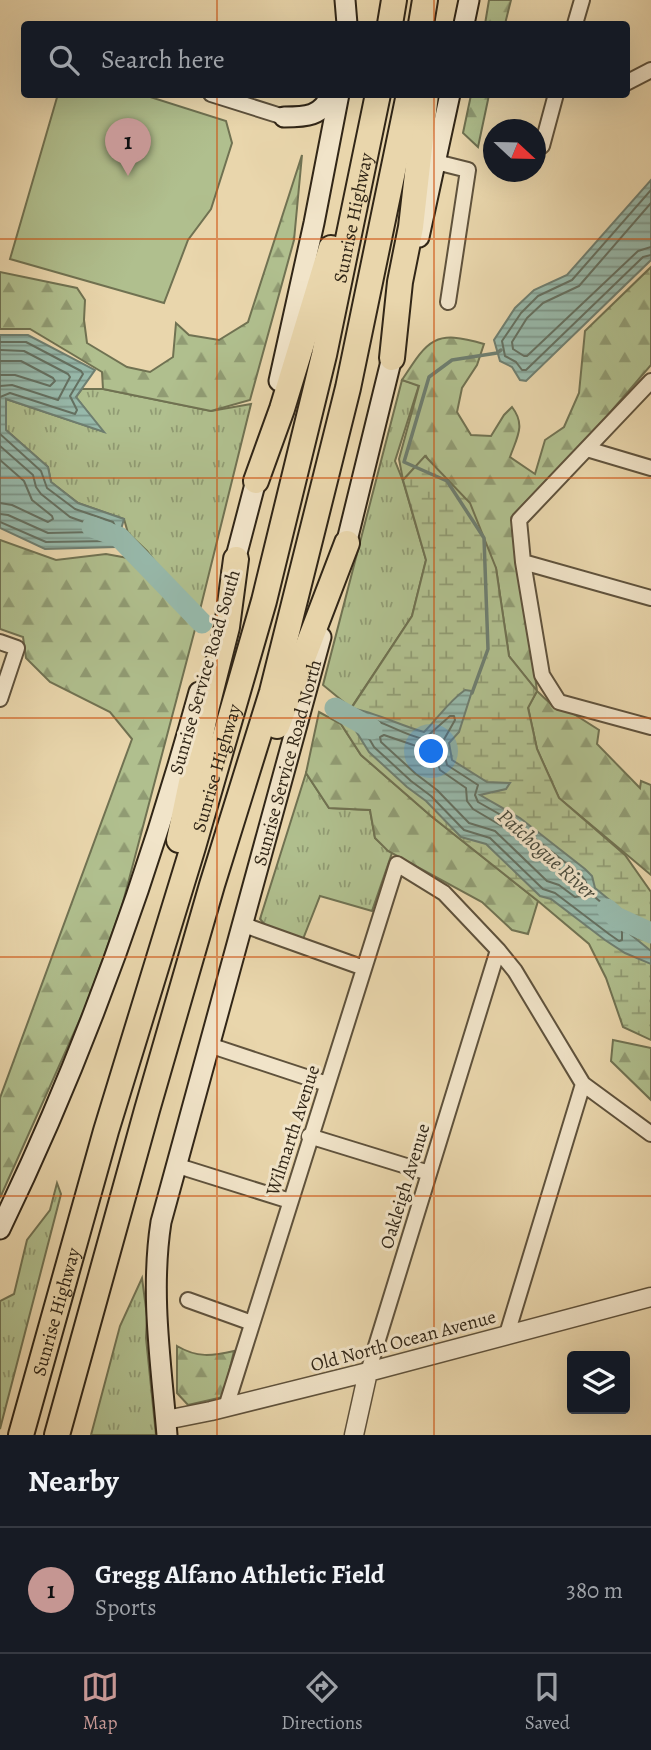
<!DOCTYPE html>
<html lang="en">
<head>
<meta charset="utf-8">
<style>
	body { margin:0; font-family:Alegreya,serif; background:#242831; color:#f1f3f6 }
	.controls { position:absolute; right:21px; bottom:21px; display:grid; overflow:hidden; border-radius:7px; box-shadow:0 7px 28px #0002 }
	.controls button { width:63px; height:63px; display:grid; place-items:center; padding:0; border:0; border-bottom:2px solid #363941; background:#171b24; color:#f1f3f6; font:35px sans-serif }
	.compass { position:absolute; left:483px; top:119px; width:63px; height:63px; border-radius:50%; background:#171b24; box-shadow:0 7px 28px #0002; rotate:112deg }
	.you { position:absolute; left:432px; top:752px; width:24px; height:24px; margin:-18px; border:5px solid #fff; border-radius:50%; background:#1a73e8; box-shadow:0 0 0 10px #1a73e833 }
	.badge { display:grid; place-items:center; width:46px; height:46px; border-radius:50%; background:#c59692; color:#111; font-size:23px; font-weight:700 }
	.pin { position:absolute; translate:-50% -58px; filter:drop-shadow(0 2px 4px #0008) }
	.pin::after { content:''; position:absolute; top:37px; width:24px; height:21px; background:inherit; clip-path:polygon(0 0,100% 0,50% 100%) }
	.list { margin:0; padding:0; list-style:none }
	h2 { display:flex; justify-content:space-between; align-items:center; height:91px; margin:0; padding:0 28px; font-size:30px }
	h2 small { font-size:23px; font-weight:400; color:#9ea1a6 }
	.list li { display:grid; grid-template-columns:46px 1fr auto; gap:21px; align-items:center; box-sizing:border-box; height:126px; padding:0 28px; border-top:2px solid #363941 }
	.list b { display:block; font-size:26px; white-space:nowrap }
	.list p { margin:0; font-size:23px; white-space:nowrap; color:#9ea1a6 }
	.list em { font-size:23px; font-style:normal; color:#9ea1a6 }
	.icon { flex:none; width:38px; height:38px; fill:none; stroke:currentColor; stroke-width:2; stroke-linecap:round; stroke-linejoin:round }
	.map { position:relative; flex:none; width:651px; height:1435px; overflow:hidden }
	.search { position:absolute; background:#171b24; box-shadow:0 7px 28px #0002; left:21px; right:21px; top:21px; height:77px; display:flex; align-items:center; gap:18px; box-sizing:border-box; padding:0 24px; border-radius:7px; color:#9ea1a6; font-size:26px }
	.sheet { height:217px; background:#171b24 }
	nav { display:flex; justify-content:space-around; align-items:center; box-sizing:border-box; height:98px; border-top:2px solid #363941; background:#171b24; font-size:19px; color:#9ea1a6 }
	nav a { display:grid; justify-items:center; gap:4px }
	nav .on { color:#c59692 }
	.map>svg:first-child { display:block }
	.grass { fill:url(#grass-tufts); stroke:#707252; stroke-width:2 }
	.forest { fill:url(#forest-firs); stroke:#707252; stroke-width:2 }
	.wetland { fill:url(#wetland-marsh); stroke:#707252; stroke-width:2 }
	.pitch { fill:#b0bf8e; stroke:#707252; stroke-width:2 }
	.water { fill:url(#water-rules); stroke:#6e7e70; stroke-width:2 }
	.lines { fill:none; stroke-linecap:round; stroke-linejoin:round }
	.shore { stroke:#647061; stroke-width:2 }
	.stream { stroke:#6e7e70; stroke-width:3.5 }
	.river { stroke:#97b9ab; stroke-width:21 }
	.minor-casing { stroke:#5f523c; stroke-width:18 }
	.tertiary-casing { stroke:#5f523c; stroke-width:21 }
	.secondary-casing { stroke:#312617; stroke-width:23 }
	.motorway-casing { stroke:#312617; stroke-width:28 }
	.minor { stroke:#f1e4c9; stroke-width:14 }
	.tertiary { stroke:#f1e4c9; stroke-width:18 }
	.secondary { stroke:#f1e4c9; stroke-width:19 }
	.motorway { stroke:#e9d6ac; stroke-width:24 }
	.grid { fill:none; stroke:#cd510e; stroke-width:2; stroke-opacity:0.55 }
	.labels { text-anchor:middle; stroke-width:6; stroke-linejoin:round; paint-order:stroke }
	.street-label { font-size:19px; fill:#312617; stroke:#f1e4c9 }
	.water-label { font-size:21px; font-style:italic; fill:#4a4b3c; stroke:#f1e4c9 }
</style>
</head>
<body>
<div class="map">
<svg width="651" height="1435" viewBox="0 0 651 1435">
	<defs>
		<pattern id="grass-tufts" width="24" height="20" patternUnits="userSpaceOnUse" patternTransform="scale(1.75)"><rect width="24" height="20" fill="#b0bf8e"/><path d="M3 7l-1-3M5 7V3M7 7l1-3M15 17l-1-3M17 17v-4M19 17l1-3" fill="none" stroke="#909b73"/></pattern>
		<pattern id="forest-firs" width="22" height="20" patternUnits="userSpaceOnUse" patternTransform="scale(1.75)"><rect width="22" height="20" fill="#b0bf8e"/><path d="M5 1l3.5 6h-7zM16 11l3.5 6h-7z" fill="#909b73"/></pattern>
		<pattern id="wetland-marsh" width="20" height="14" patternUnits="userSpaceOnUse" patternTransform="scale(1.75)"><rect width="20" height="14" fill="#b0bf8e"/><path d="M1 5h8M5 5V1M11 12h8M15 12V8" fill="none" stroke="#909b73"/></pattern>
		<pattern id="water-rules" width="6" height="5" patternUnits="userSpaceOnUse" patternTransform="scale(1.75)"><rect width="6" height="5" fill="#97b9ab"/><path d="M0 2.5h6" fill="none" stroke="#7c968a"/></pattern>
	</defs>
	<rect width="100%" height="100%" fill="#e9d6ac"/>
	<filter id="stains"><feTurbulence type="fractalNoise" baseFrequency=".00286" numOctaves="4"/><feColorMatrix values="0 0 0 0 .2 0 0 0 0 .09 0 0 0 0 .02 0 0 0 .5 -.17"/></filter>
	<radialGradient id="worn" r=".72"><stop offset=".6" stop-color="#630" stop-opacity="0"/><stop offset="1" stop-color="#630" stop-opacity=".3"/></radialGradient>
	<path class="grass" d="M402,380L419,385L395,461L403,481L426,560L412,616L351,708L323,685Z
		M82,389H103L211,411L251,404L198,618L147,551L128,533L124,519L78,503L51,482L48,467L6,430V399L102,431L76,397Z
		M306,773L329,808L370,810L375,838L392,853L372,911L320,896L303,939L268,928L260,919Z
		M57,1183L61,1194L0,1429V1301L14,1294L27,1240L50,1210Z
		M142,1278L147,1316L146,1338L156,1435H91L120,1326Z"/>
	<path class="forest" d="M489,0H511L505,24H485Z
		M471,95H489L478,147L463,133Z
		M302,155L294,240L250,400L211,411L103,389L102,372L30,329H0V272L77,288L85,300L84,320L87,343L127,367L150,372L173,357L176,323L189,335L219,340L248,322Z
		M651,267V365L595,430L515,513L537,691L555,708L569,711L599,730L597,744L640,788L641,781L651,785V875L559,798L537,749L528,707L537,691L509,656L496,568L426,456L403,480L399,459L419,386L402,380C428,340 434,329 484,344L477,365L462,388L457,412L471,435L491,436L504,415L512,407C526,425 517,437 510,457L535,474L545,440L564,427L579,393L585,331Z
		M0,540L56,560L106,554L133,559L163,595L198,618L122,906L85,1008L0,1198V1098L132,739L110,712L50,682L26,658L23,637L0,629Z
		M319,712L341,724L361,755L431,816L538,901L528,934L512,930L482,902L388,851L375,838L370,810L329,808L306,773Z
		M613,1040L651,1048V1100L611,1061Z
		M177,1346C197,1358 212,1356 234,1351L223,1397L188,1405L177,1393Z"/>
	<path class="wetland" d="M425,456L470,503L496,568L509,656L537,691L528,708L537,749L559,798L625,855L651,892V1040L623,1027L606,978L589,944L538,901L431,816L361,755L341,724L412,616L426,560L403,480Z"/>
	<path class="pitch" d="M58,94L144,95L226,121L232,143L211,209L188,240L164,303L10,259Z"/>
	<path class="water" d="M651,180V260L526,381L520,380L512,367L500,361L494,340L515,308L534,290L567,275Z
		M0,335H28L95,370L76,397L104,432L6,399V430L48,467L51,482L78,503L124,519L116,547L45,549L0,528Z
		M465,690L472,691L459,732L449,743L452,760L487,782L510,783L506,789L480,795L520,818L585,869L592,876L595,888L629,916L630,934L651,951V964L625,953L605,940L551,899L540,896L486,844L461,837L426,801L407,787L369,752L346,715L351,708C377,713 399,725 424,732C438,718 449,701 465,690Z"/>
	<g class="lines">
		<path class="shore" d="M651,190L572,280L538,296L521,313L502,341L505,356L516,362L522,370H526L643,257L651,255
			M651,203L579,286L543,303L527,318L512,342L513,349L524,356H527L638,251L651,247
			M0,342H26L81,371L83,374L70,396L77,410L75,414L10,393L0,397
			M0,350L24,351L68,374L70,377L58,400L12,385L0,386
			M0,361H21L53,378L55,381L50,386L15,375H0
			M0,434L41,471L47,488L75,509L113,522L115,526L109,541L46,542L0,522
			M0,446L33,475L36,487L41,494L70,517L95,526L97,529L94,532L48,533L8,515L0,514
			M0,460L24,481L32,500L52,516L53,519L48,522L12,505L0,503
			M450,716H454L455,720L442,743L447,765L478,785L475,795L478,802L517,824L581,875L585,880L590,893L622,920V940L619,941L609,934L555,893L543,889L490,838L464,830L431,796L411,781L374,747L359,721L362,717C383,720 402,735 424,739Z
			M384,735L419,747H432L440,770L466,788L467,801L473,809L512,832L577,884L580,896L575,897L559,885L547,881L495,831L469,823L437,790L416,774L381,742L380,737Z"/>
		<path class="stream" d="M472,693L488,649L484,538L447,481L404,462L429,377L452,360L497,353L501,350"/>
		<path class="river" d="M92,527L119,537L202,623
			M335,708L372,729
			M607,909L616,917L651,933"/>
		<g class="minor-casing">
			<path id="minor" d="M575,24L582,0
				M626,83L651,70
				M211,94L284,117
				M542,146L556,94
				M436,162L468,170L448,302
				M651,381L519,520L523,562L542,675L559,702L651,727
				M587,449L651,468
				M523,562L651,598
				M0,642L17,648L0,699
				M244,925L364,968
				M209,1045L327,1084
				M309,1136L429,1173
				M175,1165L290,1201
				M188,1300L252,1323
				M507,1334L583,1084
				M368,1372L498,950
				M226,1407L397,864L444,893L498,950L515,971L583,1084L651,1134"/>
		</g>
		<g class="tertiary-casing">
			<path id="tertiary" d="M166,1420L211,1411L368,1372L651,1297
				M354,1435L368,1372"/>
		</g>
		<g class="secondary-casing">
			<g id="secondary">
				<path d="M345,0L347,24"/>
				<path d="M464,24L469,0"/>
				<path d="M284,117C305,117 322,117 331,94"/>
				<path d="M419,237L450,94"/>
				<path d="M279,381L314,223L339,94"/>
				<path d="M343,557L395,345"/>
				<path d="M232,572L259,469"/>
				<path d="M0,1229C84,1056 148,877 199,692"/>
				<path id="s1" d="M167,1435C161,1363 150,1293 161,1222L321,637"/>
			</g>
		</g>
		<g class="motorway-casing">
			<g id="motorway">
				<path d="M390,24L394,0"/>
				<path d="M421,24L425,0"/>
				<path d="M392,358L400,282L411,227L426,94"/>
				<path d="M256,481L282,409L331,248"/>
				<path d="M277,726L347,543"/>
				<path d="M179,840L207,706L227,627L236,559"/>
				<path id="s2" d="M21,1435L106,1131L193,847L264,601L324,355L378,94"/>
				<path d="M57,1435L147,1110L212,885L272,692L348,388L409,94"/>
			</g>
		</g>
		<use href="#minor" class="minor"/>
		<use href="#tertiary" class="tertiary"/>
		<use href="#secondary" class="secondary"/>
		<use href="#motorway" class="motorway"/>
	</g>
	<path class="grid" d="M217,0V24M434,0V24M217,94V1435M434,94V1435M0,239H651M0,478H651M0,718H651M0,957H651M0,1196H651"/>
	<g class="labels">
		<g class="street-label">
			<text dy="7" stroke="none"><textPath href="#s2" startOffset="1262">Sunrise Highway</textPath></text>
			<text transform="translate(204 672) rotate(-74)" y="7">Sunrise Service Road South</text>
			<text dy="7" stroke="none"><textPath href="#s1" startOffset="690">Sunrise Service Road North</textPath></text>
			<text dy="7" stroke="none"><textPath href="#s2" startOffset="695">Sunrise Highway</textPath></text>
			<text transform="translate(292 1130) rotate(-72)" y="7">Wilmarth Avenue</text>
			<text transform="translate(404 1186) rotate(-73)" y="7">Oakleigh Avenue</text>
			<text dy="7" stroke="none"><textPath href="#s2" startOffset="128">Sunrise Highway</textPath></text>
			<text transform="translate(403 1340) rotate(-15)" y="7">Old North Ocean Avenue</text>
		</g>
		<g class="water-label">
			<text transform="translate(547 854) rotate(42)" y="7">Patchogue River</text>
		</g>
	</g>
	<rect width="100%" height="100%" filter="url(#stains)"/>
	<rect width="100%" height="100%" fill="url(#worn)"/>
</svg>
<div class="controls">
<button><svg class="icon" aria-label="layers" viewBox="0 0 24 24"><path d="M12 4l9 5-9 5-9-5zM3 14l9 5 9-5"/></svg></button>
</div>
<svg class="compass" viewBox="-18 -18 36 36"><path d="M0-13l5 13h-10z" fill="#e53935"/><path d="M0 13l5-13h-10z" fill="#9ea1a6"/></svg>
<div class="you"></div>
<div class="pin badge" style="left:128px;top:176px">1</div>
<div class="search"><svg class="icon" aria-label="search" viewBox="0 0 24 24"><circle cx="10" cy="10" r="6"/><path d="M15 15l6 6"/></svg>Search here</div>
</div>
<section class="sheet">
<h2>Nearby<small></small></h2>
<ul class="list">
<li><span class="badge">1</span><div><b>Gregg Alfano Athletic Field</b><p>Sports</p></div><em>380 m</em></li>
</ul>
</section>
<nav>
<a class="on"><svg class="icon" aria-label="map" viewBox="0 0 24 24"><path d="M3 6l6-2 6 2 6-2v14l-6 2-6-2-6 2zM9 4v14M15 6v14"/></svg>Map</a>
<a><svg class="icon" aria-label="directions" viewBox="0 0 24 24"><path d="M12 3l9 9-9 9-9-9zM9 14v-3h6M13 9l2 2-2 2"/></svg>Directions</a>
<a><svg class="icon" aria-label="saved" viewBox="0 0 24 24"><path d="M7 4h10v16l-5-4-5 4z"/></svg>Saved</a>
</nav>
</body>
</html>
